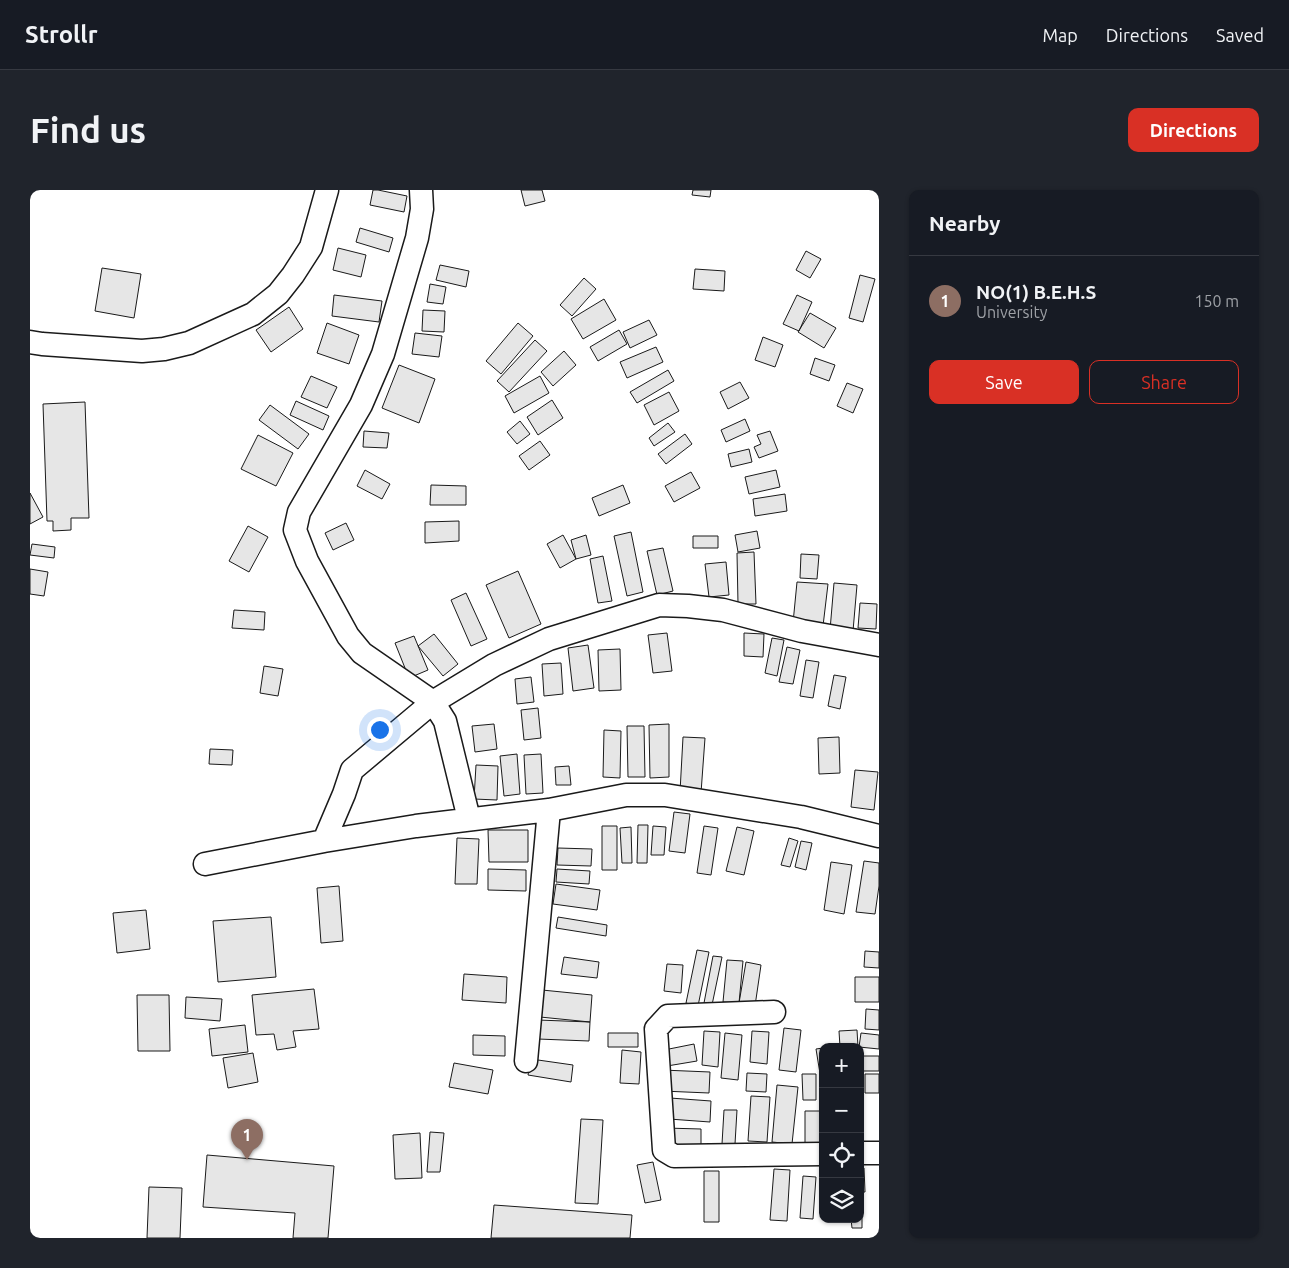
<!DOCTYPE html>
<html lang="en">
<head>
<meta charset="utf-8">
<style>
	body { margin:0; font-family:Ubuntu,sans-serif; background:#20242c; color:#f1f3f6 }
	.controls { position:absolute; right:15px; bottom:15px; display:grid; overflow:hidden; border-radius:10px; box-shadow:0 1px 4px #0004 }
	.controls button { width:45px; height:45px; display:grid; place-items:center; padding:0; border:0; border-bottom:1px solid #363941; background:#171b24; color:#f1f3f6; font:25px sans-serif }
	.you { position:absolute; left:349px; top:539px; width:18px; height:18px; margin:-12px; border:4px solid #fff; border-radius:50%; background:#1a73e8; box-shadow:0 0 0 8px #1a73e833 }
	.badge { display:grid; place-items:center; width:32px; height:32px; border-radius:50%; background:#d93025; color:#fff; font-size:16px; font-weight:700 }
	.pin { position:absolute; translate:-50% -41px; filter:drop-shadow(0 1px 2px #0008) }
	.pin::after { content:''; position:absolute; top:26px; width:18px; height:15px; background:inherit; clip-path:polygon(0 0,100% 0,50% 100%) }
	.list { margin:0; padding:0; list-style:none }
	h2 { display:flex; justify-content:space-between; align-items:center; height:65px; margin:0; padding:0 20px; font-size:21px }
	h2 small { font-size:16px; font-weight:400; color:#9ea1a6 }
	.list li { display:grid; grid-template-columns:32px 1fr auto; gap:15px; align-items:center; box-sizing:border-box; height:90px; padding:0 20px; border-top:1px solid #363941 }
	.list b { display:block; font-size:19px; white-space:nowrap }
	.list p { margin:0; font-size:16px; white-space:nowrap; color:#9ea1a6 }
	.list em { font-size:16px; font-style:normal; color:#9ea1a6 }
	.actions { display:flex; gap:10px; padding:15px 20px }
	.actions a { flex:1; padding:11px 0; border:1px solid #d93025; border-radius:10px; text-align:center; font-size:18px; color:#d93025 }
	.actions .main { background:#d93025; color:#fff }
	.icon { flex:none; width:28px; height:28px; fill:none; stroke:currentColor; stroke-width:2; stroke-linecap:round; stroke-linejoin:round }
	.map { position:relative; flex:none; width:849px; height:1048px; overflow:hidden; border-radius:10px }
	header { display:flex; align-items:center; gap:30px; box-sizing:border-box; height:70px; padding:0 25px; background:#171b24; border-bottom:1px solid #363941 }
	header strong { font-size:24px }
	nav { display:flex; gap:28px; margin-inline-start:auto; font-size:18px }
	.intro { display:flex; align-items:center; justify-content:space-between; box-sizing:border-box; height:120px; padding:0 30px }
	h1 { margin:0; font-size:35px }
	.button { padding:12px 22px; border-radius:10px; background:#d93025; color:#fff; font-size:18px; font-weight:700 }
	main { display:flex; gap:30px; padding:0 30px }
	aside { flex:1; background:#171b24; border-radius:10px; box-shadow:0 1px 4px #0004 }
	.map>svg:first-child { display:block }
	.building { fill:#e6e6e6; stroke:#1a1a1a }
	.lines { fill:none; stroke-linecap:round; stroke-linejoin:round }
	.minor-casing { stroke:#1a1a1a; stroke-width:25 }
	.minor { stroke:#fff; stroke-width:22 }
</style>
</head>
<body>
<header>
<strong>Strollr</strong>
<nav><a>Map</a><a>Directions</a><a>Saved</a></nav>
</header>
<div class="intro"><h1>Find us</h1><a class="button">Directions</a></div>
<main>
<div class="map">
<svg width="849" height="1048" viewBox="0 0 849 1048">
	<rect width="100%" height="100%" fill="#fff"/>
	<path class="building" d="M343,0H348L377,6L374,22L340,15Z
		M491,0H512L515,11L495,16Z
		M663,0H681L680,7L662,5Z
		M330,38L363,48L359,62L326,52Z
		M308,58L336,65L331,87L303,80Z
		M776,61L791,69L780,88L766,80Z
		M410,75L439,81L436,97L406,90Z
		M72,78L111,84L104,128L65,121Z
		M665,79L695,81L694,101L663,99Z
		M830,85L845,89L833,132L819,128Z
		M554,88L566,99L542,126L530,115Z
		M400,94L416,97L413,114L397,112Z
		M304,105L352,111L349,132L302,126Z
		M767,105L782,112L769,141L753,134Z
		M574,109L586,130L553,149L541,129Z
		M259,117L273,139L241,162L226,140Z
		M393,120L415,121L414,142L392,141Z
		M780,123L806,138L794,158L768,142Z
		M619,130L627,145L600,158L593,142Z
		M297,133L329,145L319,174L287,163Z
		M488,133L503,146L471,184L456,171Z
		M589,140L597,154L568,171L560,157Z
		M385,143L412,146L409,167L382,164Z
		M733,147L753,155L745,177L725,170Z
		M505,150L517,161L479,202L467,191Z
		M626,157L633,172L597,188L590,172Z
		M534,161L546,175L523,196L511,182Z
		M785,168L805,175L799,191L780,184Z
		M369,175L405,189L389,233L352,218Z
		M638,180L644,191L607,213L600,202Z
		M281,186L307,197L297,218L271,207Z
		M510,186L519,203L484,223L475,206Z
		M710,192L719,208L698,219L690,202Z
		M817,193L833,199L823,223L807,216Z
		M639,202L649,221L624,235L614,215Z
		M522,210L533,228L508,245L497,227Z
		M266,211L299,226L293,240L260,225Z
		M55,212L59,328H41V340L23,341V331H17L13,214Z
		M240,215L279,244L268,259L229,230Z
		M715,229L720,241L696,252L691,240Z
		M490,231L500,244L487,254L477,242Z
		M638,233L645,242L624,256L619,248Z
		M334,241L359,243L357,258L333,257Z
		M740,241L748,261L729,268L724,257L731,254L727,245Z
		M655,244L662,254L636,274L628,264Z
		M228,245L263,263L246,296L211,279Z
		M510,251L520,265L499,280L489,266Z
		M719,259L722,272L701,277L698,264Z
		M335,280L360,294L352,309L327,296Z
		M746,280L750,297L719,304L715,287Z
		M661,282L670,298L644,312L635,296Z
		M401,295L436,296V315H400Z
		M593,295L600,313L569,326L562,308Z
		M0,303L13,327L0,334Z
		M755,304L757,321L725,326L723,309Z
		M429,331V351L395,353V332Z
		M316,333L324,350L303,360L295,343Z
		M218,336L238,347L219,382L199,371Z
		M727,341L730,358L708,362L705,345Z
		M601,342L613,402L597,406L584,346Z
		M533,345L546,369L530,378L517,354Z
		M556,345L561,365L546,369L541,350Z
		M663,346H688V358H663Z
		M2,354L25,357L24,368L0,365Z
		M633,358L643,401L627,405L617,361Z
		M724,362L726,414H708L707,363Z
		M771,364L789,365L787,389L770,388Z
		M573,366L582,411L568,413L560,369Z
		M696,372L699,405L679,407L675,374Z
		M0,379L18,382L14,406L0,404Z
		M488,381L511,434L479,448L456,395Z
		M767,392L798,394L793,436L763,433Z
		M804,393L827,395L823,441L800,440Z
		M436,403L457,449L441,456L421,410Z
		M830,413L847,414L846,439L828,438Z
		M204,420L235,422L234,440L202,438Z
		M637,443L642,481L623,483L618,445Z
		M714,443L734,444L733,467L714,466Z
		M404,444L428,474L413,486L388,456Z
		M384,446L398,480L379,488L365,453Z
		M742,448L754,450L747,486L735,483Z
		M558,455L564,498L543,501L538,458Z
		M757,457L770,460L763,494L749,492Z
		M590,459L591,500L569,501L568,460Z
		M776,470L789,472L783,508L770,506Z
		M531,473L533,504L514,506L512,474Z
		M234,476L253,479L248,506L230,503Z
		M804,485L816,487L810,519L798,516Z
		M501,487L504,512L487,514L485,489Z
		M508,518L511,548L494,550L491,520Z
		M464,534L467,559L445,562L442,536Z
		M639,534V587L620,588L619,535Z
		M597,536H614L615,587H598Z
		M574,540L591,541L590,588L573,587Z
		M653,547L675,548L671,603L650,602Z
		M809,547L810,583L789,584L788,548Z
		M180,559L203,560L202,575L179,574Z
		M487,564L490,604L474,606L470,566Z
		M511,564L513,603L496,604L494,565Z
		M446,575L468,576L467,610L444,609Z
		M539,576L541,595H526L525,577Z
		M825,580L848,582L844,620L821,617Z
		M644,622L660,624L655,663L639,661Z
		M608,635H618L617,673H607Z
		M572,636H587V680H572Z
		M623,636L636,637L634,665H621Z
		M674,636L688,638L681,685L667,683Z
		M601,637L602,673H592L590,638Z
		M707,637L724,641L714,685L696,681Z
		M458,640H498V672H459Z
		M427,648L449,649L447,694H425Z
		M759,648L768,651L760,677L751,675Z
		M771,651L782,653L776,680L765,677Z
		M528,658L562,659L561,676L527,675Z
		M834,671L849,673V696L845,724L826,722Z
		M801,672L822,675L814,724L794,720Z
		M458,679L496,680V701L458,700Z
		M527,679L560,681L559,694L526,692Z
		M526,694L570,700L567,720L523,714Z
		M309,696L313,751L291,753L287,698Z
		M116,720L120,759L87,763L83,723Z
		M241,727L246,787L188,792L183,731Z
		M528,727L577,735L576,746L526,738Z
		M667,760L679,762L668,816L656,813Z
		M835,761L849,762V778L834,777Z
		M683,766L692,767L682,815L674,813Z
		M534,767L569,772L567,788L531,784Z
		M697,770L713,771L709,813L693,812Z
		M716,772L731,775L725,816L709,813Z
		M637,774L653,775L651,803L634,801Z
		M434,784L477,787L476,813L432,810Z
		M825,787H849V812H825Z
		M284,799L289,839L263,841L266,857L247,860L244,844L226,845L222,805Z
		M512,800L562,805L560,832L510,827Z
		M107,805H139L140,861H108Z
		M156,807L192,809L190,831L155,828Z
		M836,819L849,820V840L835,839Z
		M508,830L560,832L559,851L508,849Z
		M215,835L218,862L182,866L179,839Z
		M754,838L771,840L766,882L749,880Z
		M827,840L828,857H810L809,841Z
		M674,841L690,842L688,877L672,875Z
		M722,841L739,842L737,874L720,872Z
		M578,843H608V857H578Z
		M695,843L712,845L708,890L691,888Z
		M831,843L849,845V859L829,857Z
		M443,845L475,846V866L443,865Z
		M664,854L667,871L637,876L634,860Z
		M793,858V902L786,859Z
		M592,860L611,862L609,894L590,893Z
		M223,863L228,892L198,898L193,868Z
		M830,866H849V881H830Z
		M501,869L543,875L541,892L498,885Z
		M424,873L463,880L458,904L419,897Z
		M632,880L680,882L679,903L632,901Z
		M717,883L737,884L736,902L716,901Z
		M772,884H786V910H773Z
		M835,884H849V903H835Z
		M747,895L768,897L762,954L742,952Z
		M721,906L740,907L737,952L718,951Z
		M640,908L681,911L680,932L639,929Z
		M694,920H707L705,954H692Z
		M775,921H792V956H775Z
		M551,929L573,930L568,1014L545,1013Z
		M635,938L671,939V957L635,956Z
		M400,942L414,943L410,982H397Z
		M390,943L392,988L365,989L363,945Z
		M177,965L304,976L298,1048H263L265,1023L173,1017Z
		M623,972L631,1010L615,1013L607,975Z
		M830,978H834L835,1002H830Z
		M744,979L760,980L757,1031L740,1030Z
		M674,981H689V1032H674Z
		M773,986L786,987L783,1029L770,1028Z
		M119,997L152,998L150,1048H117Z
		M830,1008H832V1038H822L821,1029H830Z
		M464,1015L602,1025L600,1048H461Z"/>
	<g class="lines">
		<g class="minor-casing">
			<path id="minor" d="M391,0L392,19L387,48L353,164L331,215L269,322L265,340L277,371L318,446L332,463L403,512L415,531L439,629
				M0,152L12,154L112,161L134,159L159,153L223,124L248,104L263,85L281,57L297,0
				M294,651L314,604L322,580L403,512L464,475L519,449L629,415L658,416L693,420L772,441L849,455
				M175,674L294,651L386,636L519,620L596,605H635L771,627L849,646
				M744,822L638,826L626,839L634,960L644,966L793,964
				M496,871L519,620
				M830,963H849"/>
		</g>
		<use href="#minor" class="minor"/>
	</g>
</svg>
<div class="controls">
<button>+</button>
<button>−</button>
<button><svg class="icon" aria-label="locate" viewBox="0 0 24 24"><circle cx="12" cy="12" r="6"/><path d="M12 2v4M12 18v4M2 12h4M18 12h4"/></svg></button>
<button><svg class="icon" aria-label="layers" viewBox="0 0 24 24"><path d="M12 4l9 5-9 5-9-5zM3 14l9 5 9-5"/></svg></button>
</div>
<div class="you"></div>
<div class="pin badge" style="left:217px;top:970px;background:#8d6e63">1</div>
</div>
<aside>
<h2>Nearby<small></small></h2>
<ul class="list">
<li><span class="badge" style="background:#8d6e63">1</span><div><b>NO(1) B.E.H.S</b><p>University</p></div><em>150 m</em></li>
</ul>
<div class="actions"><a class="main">Save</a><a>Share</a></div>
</aside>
</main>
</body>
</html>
